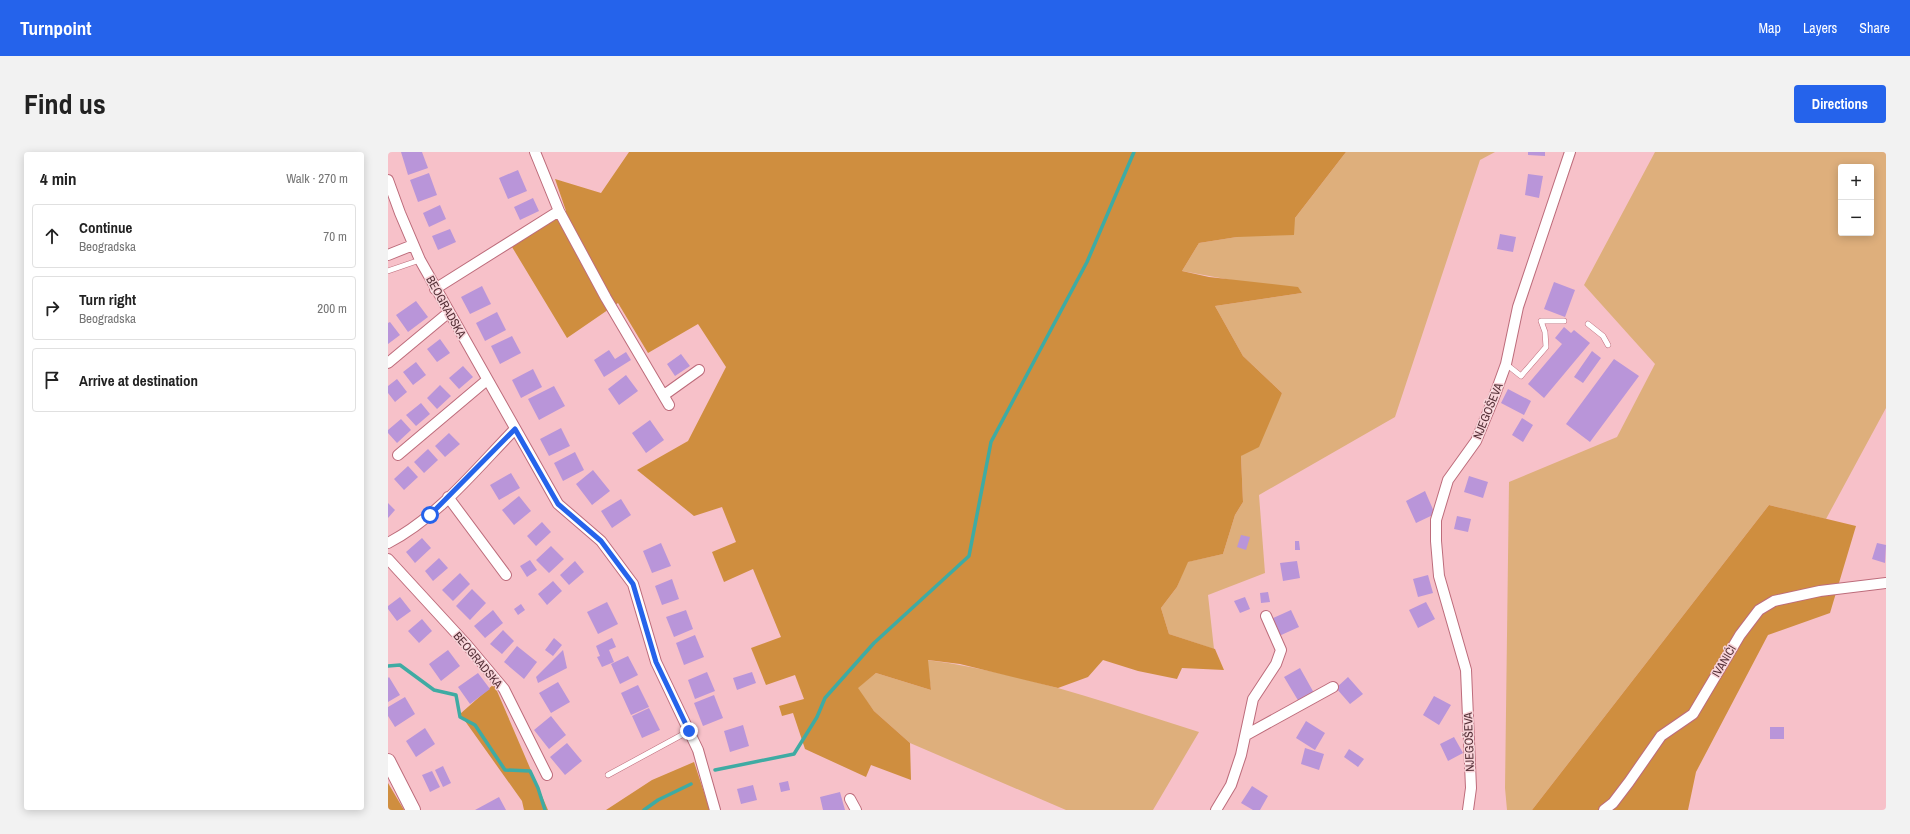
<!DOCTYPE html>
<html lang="en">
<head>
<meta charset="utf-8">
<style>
	body { margin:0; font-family:"Archivo Narrow",sans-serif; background:#f2f2f2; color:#222 }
	.controls { position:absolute; right:12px; top:12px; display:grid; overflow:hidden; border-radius:4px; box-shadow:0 2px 10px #0003 }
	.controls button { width:36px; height:36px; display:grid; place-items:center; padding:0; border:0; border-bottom:1px solid #e0e0e0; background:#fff; color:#222; font:20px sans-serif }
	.stop { position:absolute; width:12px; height:12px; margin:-9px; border:3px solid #2563eb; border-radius:50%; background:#fff }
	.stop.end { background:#2563eb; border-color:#fff; box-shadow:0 1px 4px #0008 }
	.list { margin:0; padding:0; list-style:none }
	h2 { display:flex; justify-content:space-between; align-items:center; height:52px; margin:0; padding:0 16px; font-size:17px }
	h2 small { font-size:13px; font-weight:400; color:#767676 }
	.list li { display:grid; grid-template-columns:26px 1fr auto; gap:12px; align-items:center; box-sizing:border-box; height:64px; margin:0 8px 8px; padding:0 8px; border:1px solid #e0e0e0; border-radius:4px }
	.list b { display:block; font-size:15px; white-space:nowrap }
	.list p { margin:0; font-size:13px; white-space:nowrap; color:#767676 }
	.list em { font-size:13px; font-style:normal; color:#767676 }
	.icon { flex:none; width:22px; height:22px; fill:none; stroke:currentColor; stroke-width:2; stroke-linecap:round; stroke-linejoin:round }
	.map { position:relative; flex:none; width:1498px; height:658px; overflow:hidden; border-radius:4px }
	header { display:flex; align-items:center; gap:24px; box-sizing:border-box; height:56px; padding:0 20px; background:#2563eb; color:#fff }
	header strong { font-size:19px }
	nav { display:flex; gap:22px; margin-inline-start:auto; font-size:14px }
	.intro { display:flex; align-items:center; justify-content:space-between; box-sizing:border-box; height:96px; padding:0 24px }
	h1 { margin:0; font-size:28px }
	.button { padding:10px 18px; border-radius:4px; background:#2563eb; color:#fff; font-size:14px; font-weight:700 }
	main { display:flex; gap:24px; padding:0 24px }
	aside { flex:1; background:#fff; border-radius:4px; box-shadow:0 2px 10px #0003 }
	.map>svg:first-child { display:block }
	.green { fill:#deaf7c; fill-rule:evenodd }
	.forest { fill:#cf8e3f }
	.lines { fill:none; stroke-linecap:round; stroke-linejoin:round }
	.stream { stroke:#3faba3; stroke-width:3.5 }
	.building { fill:#b995d9 }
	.service-casing { stroke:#bd6c7b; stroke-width:6 }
	.minor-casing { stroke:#bd6c7b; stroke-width:12 }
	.secondary-casing { stroke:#bd6c7b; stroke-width:16 }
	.service { stroke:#fff; stroke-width:5 }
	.minor { stroke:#fff; stroke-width:10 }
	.secondary { stroke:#fff; stroke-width:14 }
	.route { stroke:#2563eb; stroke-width:5 }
	.labels { text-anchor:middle; stroke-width:3; stroke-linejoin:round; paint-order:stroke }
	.street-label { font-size:12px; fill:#543037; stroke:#f8d4d9 }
</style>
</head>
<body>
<header>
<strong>Turnpoint</strong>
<nav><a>Map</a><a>Layers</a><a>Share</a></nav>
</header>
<div class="intro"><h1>Find us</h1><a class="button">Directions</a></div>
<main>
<aside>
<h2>4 min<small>Walk · 270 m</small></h2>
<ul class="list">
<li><svg class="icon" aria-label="ahead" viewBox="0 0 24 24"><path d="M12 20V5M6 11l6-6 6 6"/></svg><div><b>Continue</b><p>Beogradska</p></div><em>70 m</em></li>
<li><svg class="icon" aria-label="right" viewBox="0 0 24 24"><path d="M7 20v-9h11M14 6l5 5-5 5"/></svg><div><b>Turn right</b><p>Beogradska</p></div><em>200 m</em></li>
<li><svg class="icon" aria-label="arrive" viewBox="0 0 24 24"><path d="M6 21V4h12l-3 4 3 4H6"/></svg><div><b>Arrive at destination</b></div></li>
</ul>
</aside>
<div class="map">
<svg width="1498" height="658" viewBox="0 0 1498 658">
	<rect width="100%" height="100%" fill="#f7c1c9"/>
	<path class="green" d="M958,0H1107L1092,8L1007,265L871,343L877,421L820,443L826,497L781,482L773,456L789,435L799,410L835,402L847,363L855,350L853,304L894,241L855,204L827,154L914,141L794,119L811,91L849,85L907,66Z
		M1267,0H1498V256L1438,367L1381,353L1144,658H1119L1117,636L1121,330L1229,285L1267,212L1196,133ZM1453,15H1483V81H1453Z
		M539,508C632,520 722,552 811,580L765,658H678L522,591L486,559L469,536L488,521L543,538Z"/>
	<path class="forest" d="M241,0H958L907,66L906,83L849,85L811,91L794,119L821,125L910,135L914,141L827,154L855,204L894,241L871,295L853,304L855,350L847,363L835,402L800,410L789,435L773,456L781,482L827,497L836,518L794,516L789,527L750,519L715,508L700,525L670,536L572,512L540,508L543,538L488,521L470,536L486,559L522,591L523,628L483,613L478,625L417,597L405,561L394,564L391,554L416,547L407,523L378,533L363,496L393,485L365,417L336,430L324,400L348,390L334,355L306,364L249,318L300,289L338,215L310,172L260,201L230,151L179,186L124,95L178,59L167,27L213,41Z
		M1381,353L1468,374L1442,461L1380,483L1308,620L1300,658H1144Z
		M106,532L160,658H136L134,649L72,562Z
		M306,610L322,658H218L264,628Z
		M0,631L16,658H0Z"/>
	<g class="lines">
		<path class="stream" d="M0,514L12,513L46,538L68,543L72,565L87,573L117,618L142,619L150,636L157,658
			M327,618L406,602L429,565L437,546L486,491L581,404L603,290L699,110L746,0
			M256,658L270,648L303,632"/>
	</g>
	<path class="building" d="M13,0H34L40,16L20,23Z
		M1140,0H1157V4L1140,3Z
		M130,18L139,39L120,47L111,26Z
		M41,21L49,43L30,50L22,28Z
		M1140,22L1155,24L1151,46L1137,43Z
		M145,46L151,59L132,68L126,55Z
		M52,53L58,67L41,75L35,61Z
		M62,77L68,90L50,98L44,84Z
		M1112,82L1128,85L1125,100L1109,97Z
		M1166,130L1187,138L1177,165L1156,157Z
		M94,134L103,152L82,162L73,145Z
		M28,149L40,165L20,180L8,163Z
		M109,160L118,178L97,189L88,171Z
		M2,170L12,183L0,192V171Z
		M1176,175L1183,181L1186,178L1202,191L1156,246L1140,232L1174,192L1167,186Z
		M124,184L133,201L112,212L103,194Z
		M52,187L62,201L49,210L39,197Z
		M221,198L227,207L238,200L243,208L216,225L206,208Z
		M1204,199L1213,206L1195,231L1186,225Z
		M293,202L302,214L287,224L279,212Z
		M1226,207L1251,224L1202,290L1178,272Z
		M28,210L38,223L25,233L15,220Z
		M75,214L85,225L71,237L61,226Z
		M145,217L154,235L133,246L124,228Z
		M238,223L250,239L231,253L220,237Z
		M9,227L19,240L7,250L0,241V234Z
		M52,233L63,244L49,257L39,246Z
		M166,234L177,254L151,268L140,247Z
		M1120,237L1143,249L1136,263L1113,251Z
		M33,251L42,262L28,274L18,263Z
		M1134,266L1145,273L1135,290L1124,283Z
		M13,267L23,278L9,291L0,281V278Z
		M262,268L276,288L258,301L244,281Z
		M173,276L182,294L161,304L152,287Z
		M61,281L72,292L57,305L47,294Z
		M40,297L50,308L36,321L26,310Z
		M187,300L196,318L175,329L166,311Z
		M20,314L30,325L16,338L6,327Z
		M205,318L222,339L204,353L188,332Z
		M123,321L132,336L111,348L102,333Z
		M1081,324L1100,330L1095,346L1076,340Z
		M1037,339L1047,362L1028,371L1018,349Z
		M131,344L143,359L126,373L114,358Z
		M233,347L243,363L224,376L213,359Z
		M0,351L7,358L0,366Z
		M1069,364L1083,367L1080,380L1066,377Z
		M154,370L163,380L148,394L139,384Z
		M853,383L862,385L858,398L849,395Z
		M34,386L43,396L27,411L18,400Z
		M907,389H911L912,398H907Z
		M273,391L283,414L264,421L255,399Z
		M1489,391L1498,393L1497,411L1484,407Z
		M163,394L176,407L161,421L148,408Z
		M51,406L60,416L45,429L37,419Z
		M142,408L149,418L139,425L132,414Z
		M187,409L196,420L181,433L172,423Z
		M909,409L912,426L895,429L892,411Z
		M72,421L82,432L65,449L54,438Z
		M1040,423L1045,441L1030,445L1025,427Z
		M284,427L291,447L274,453L267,434Z
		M165,429L174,439L159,453L150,442Z
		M84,437L98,451L82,468L68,454Z
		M880,440L882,450L873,451L872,441Z
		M12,445L23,459L9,469L0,457V454Z
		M857,445L862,457L852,461L846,449Z
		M219,450L230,472L210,482L199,460Z
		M1038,450L1047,467L1030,476L1021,458Z
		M133,452L137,458L130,463L126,457Z
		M105,458L115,471L97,486L86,474Z
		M298,458L305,477L286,485L278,465Z
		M903,458L911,475L891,484L883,467Z
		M34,467L44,479L31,491L20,479Z
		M115,478L126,489L114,502L102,492Z
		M307,483L316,505L296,513L288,491Z
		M166,486L174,493L165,504L157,498Z
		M224,486L228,495L221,498L226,510L214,515L209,505L212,504L208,494Z
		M129,494L149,510L136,527L116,510Z
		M60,498L72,514L53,529L41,512Z
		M175,498L179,516L150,531L148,525Z
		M240,504L250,523L232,532L223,512Z
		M912,516L926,541L911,550L896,525Z
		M319,520L327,539L307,547L300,528Z
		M364,520L368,531L349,538L345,526Z
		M90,521L102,537L82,552L70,535Z
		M1,525L12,543L0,550V526Z
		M960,525L975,542L962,552L948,536Z
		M170,530L182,550L163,561L151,541Z
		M250,533L261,555L243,563L233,541Z
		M326,543L335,566L315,574L306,551Z
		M1046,544L1063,553L1051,573L1035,563Z
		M17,545L27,562L7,575L0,564V555Z
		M261,556L272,578L254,586L244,564Z
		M163,564L178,583L161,597L146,578Z
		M918,569L937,581L927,598L908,586Z
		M355,573L361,594L342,600L336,579Z
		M1382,575H1396V587H1382Z
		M37,576L47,592L28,605L18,589Z
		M1066,585L1075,601L1060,609L1052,592Z
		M179,591L194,609L177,623L162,605Z
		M917,596L936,602L931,618L913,612Z
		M961,597L976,607L970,615L956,605Z
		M55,614L63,631L55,635L47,618Z
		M44,619L52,635L42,640L34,623Z
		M400,629L402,638L393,640L391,631Z
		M365,633L369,648L353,652L349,637Z
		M864,634L880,644L872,658H865L853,651Z
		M452,640L457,658H435L432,645Z
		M111,645L118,658H87Z"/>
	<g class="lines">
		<g class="service-casing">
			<path id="service" d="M0,119L32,108
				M1200,172L1215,184L1220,193
				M1118,212L1133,224L1158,195L1157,180L1153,169H1176
				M220,623L301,579"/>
		</g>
		<g class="minor-casing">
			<path id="minor" d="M147,0L171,59L218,146L281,253
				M0,28L12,61L32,108L170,352L213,389L245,432L268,510L310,598L327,658
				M0,103L25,93
				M47,137L171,59
				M0,211L60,161
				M276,243L311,218
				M10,303L99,228
				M60,345L118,423
				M0,391C50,365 88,317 127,277
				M0,407L79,493L116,537L159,623
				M858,583L945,535
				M462,647L468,658
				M828,658L843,633L853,603L865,547L888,512L893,498L878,464
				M1080,658L1083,636L1078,518L1051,424L1048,389V368L1060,328L1088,289L1105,248L1118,212L1130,155L1182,0
				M1216,658L1225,651L1241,630L1273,584L1305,562L1352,483L1371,458L1386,449L1432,439L1498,431"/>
		</g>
		<g class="secondary-casing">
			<path id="secondary" d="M0,609L25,658"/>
		</g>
		<use href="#service" class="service"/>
		<use href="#minor" class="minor"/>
		<use href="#secondary" class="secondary"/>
	</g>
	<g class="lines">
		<path class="route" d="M42,363L127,277L170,352L213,389L245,432L268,510L301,579"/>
	</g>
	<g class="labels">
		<g class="street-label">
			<text transform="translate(58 155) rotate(61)" y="4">BEOGRADSKA</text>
			<text transform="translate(1100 259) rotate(-68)" y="4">NJEGOŠEVA</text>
			<text transform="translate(90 508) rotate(50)" y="4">BEOGRADSKA</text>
			<text transform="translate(1336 509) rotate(-59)" y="4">IVANIĆI</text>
			<text transform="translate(1081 590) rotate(-92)" y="4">NJEGOŠEVA</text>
		</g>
	</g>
</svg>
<div class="controls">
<button>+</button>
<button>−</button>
</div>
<div class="stop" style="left:42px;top:363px"></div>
<div class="stop end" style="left:301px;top:579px"></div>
</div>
</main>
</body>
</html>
